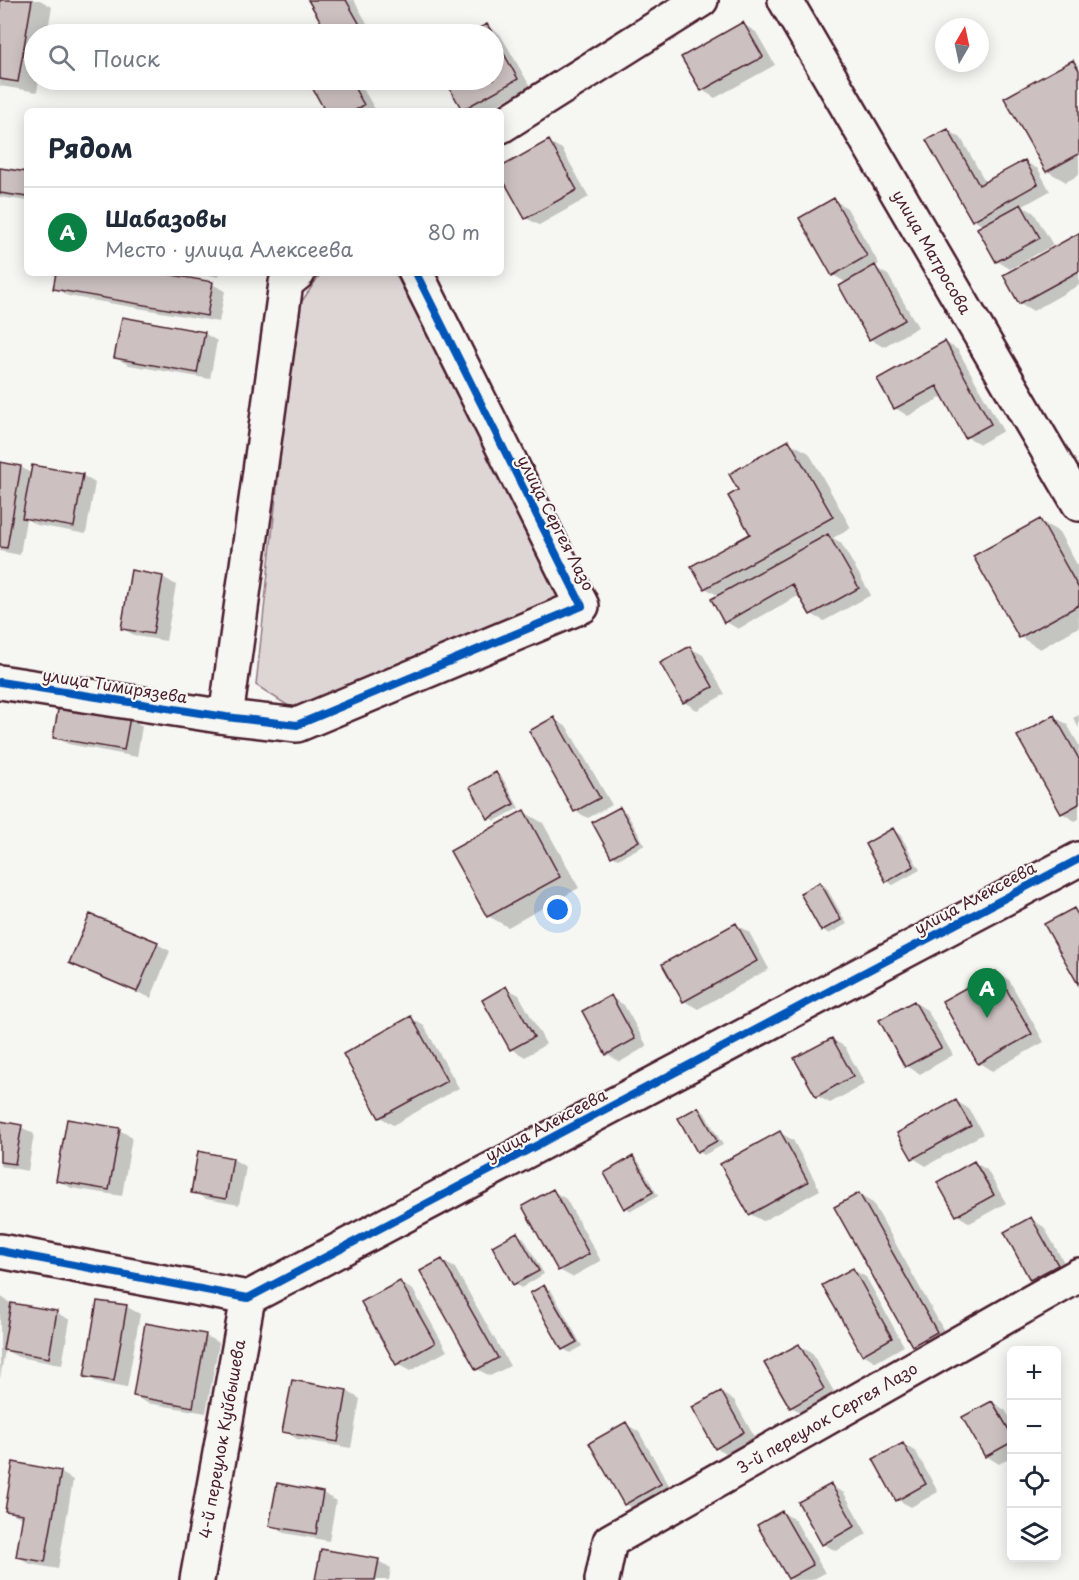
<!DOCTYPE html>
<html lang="ru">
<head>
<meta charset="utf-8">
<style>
	body { margin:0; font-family:"Playpen Sans",sans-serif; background:#f2f2f3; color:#1f2937 }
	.controls { position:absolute; right:18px; bottom:18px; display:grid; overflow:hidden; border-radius:9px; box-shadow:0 3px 15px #0003 }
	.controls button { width:54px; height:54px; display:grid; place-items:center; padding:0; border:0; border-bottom:2px solid #e0e1e3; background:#fff; color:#1f2937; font:30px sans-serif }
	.compass { position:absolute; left:935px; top:18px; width:54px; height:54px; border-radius:50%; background:#fff; box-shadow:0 3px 15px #0003; rotate:9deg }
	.you { position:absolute; left:558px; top:910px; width:21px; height:21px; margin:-15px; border:4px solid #fff; border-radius:50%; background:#1a73e8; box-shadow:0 0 0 9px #1a73e833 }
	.badge { display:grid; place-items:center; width:39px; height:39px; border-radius:50%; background:#0b8043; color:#fff; font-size:20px; font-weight:700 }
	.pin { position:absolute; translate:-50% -50px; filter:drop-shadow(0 2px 3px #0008) }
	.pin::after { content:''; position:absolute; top:32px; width:21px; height:18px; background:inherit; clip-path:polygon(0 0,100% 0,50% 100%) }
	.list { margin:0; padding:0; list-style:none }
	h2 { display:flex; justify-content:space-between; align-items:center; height:78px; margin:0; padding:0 24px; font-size:26px }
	h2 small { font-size:20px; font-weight:400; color:#747a83 }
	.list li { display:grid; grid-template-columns:39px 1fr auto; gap:18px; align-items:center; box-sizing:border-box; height:90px; padding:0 24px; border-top:2px solid #e0e1e3 }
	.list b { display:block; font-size:22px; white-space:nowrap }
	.list p { margin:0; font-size:20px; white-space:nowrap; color:#747a83 }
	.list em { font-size:20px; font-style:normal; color:#747a83 }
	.icon { flex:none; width:33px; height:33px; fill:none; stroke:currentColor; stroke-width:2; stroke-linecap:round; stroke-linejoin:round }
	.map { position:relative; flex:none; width:1079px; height:1580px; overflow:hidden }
	.search { position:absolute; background:#fff; box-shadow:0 3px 15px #0003; left:24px; top:24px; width:480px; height:66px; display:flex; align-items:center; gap:15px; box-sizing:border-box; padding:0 21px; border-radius:33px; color:#747a83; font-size:22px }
	.panel { position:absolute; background:#fff; box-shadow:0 3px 15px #0003; left:24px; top:108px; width:480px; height:168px; border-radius:9px }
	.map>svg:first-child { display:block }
	.green { fill:#ddd6d5; stroke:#947a80; stroke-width:1.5 }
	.shadow { fill:#0003 }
	.building { fill:#ccc1c0; stroke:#4a1f2b; stroke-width:1.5 }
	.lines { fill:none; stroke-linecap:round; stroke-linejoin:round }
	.street-casing { stroke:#4a1f2b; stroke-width:38 }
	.street { stroke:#f6f6f2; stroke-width:33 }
	.cycleway-casing { stroke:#f6f6f2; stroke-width:11 }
	.cycleway { stroke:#0057b8; stroke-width:8 }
	.labels { text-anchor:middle; stroke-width:4.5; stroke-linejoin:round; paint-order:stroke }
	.street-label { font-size:16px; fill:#4a1f2b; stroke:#f6f6f2 }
</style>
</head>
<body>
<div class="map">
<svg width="1079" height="1580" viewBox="0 0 1079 1580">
	<rect width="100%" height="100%" fill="#f6f6f2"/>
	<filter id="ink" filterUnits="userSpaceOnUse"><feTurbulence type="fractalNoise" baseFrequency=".0167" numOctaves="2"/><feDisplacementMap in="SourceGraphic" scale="12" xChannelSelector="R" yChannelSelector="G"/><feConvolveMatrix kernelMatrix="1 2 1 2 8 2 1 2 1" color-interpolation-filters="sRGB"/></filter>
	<g filter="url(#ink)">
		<path class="green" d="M321,273H395L564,598L293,709L256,685L296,310Z"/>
		<path class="shadow" d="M0,0H40L52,7L47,34H34V80H39L37,92L0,86Z
			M310,0H354L373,34H329Z
			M743,24L756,32L775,65L715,98L702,90L684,57Z
			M487,26L500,34L530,86L486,111H467L463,109L447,80H494V34H472Z
			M1073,62L1079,65V175L1066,182L1047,171Z
			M310,80H358L376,111H327Z
			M948,130L961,138L986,183L1024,161L1038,169L1050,191L1023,206L1034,213L1053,245L1010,269L997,261L984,226L973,220Z
			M549,142L562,149L589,197L539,225L526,218L501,173V169Z
			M0,169L27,174V201L0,197Z
			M834,200L847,208L879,264L874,267L888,275L918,327L883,347L870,339L847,283L833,275Z
			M1079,234V285L1033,311L1020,303Z
			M57,273H152L212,284L225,291L219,322L68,296L55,288Z
			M199,273H220L219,277Z
			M204,333L217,341L210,379L129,365L116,358Z
			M945,342L958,350L1003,431L980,444L967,437L944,396L908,416L895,408Z
			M789,442L809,453L851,528L833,538L841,543L871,595L824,621L811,614L800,595L738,629L725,621L719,596L705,588L752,535Z
			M0,463L21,467L32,474L82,475L95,483L86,534L37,525L26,519L20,555L0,551Z
			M1040,521L1059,532L1079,568V627L1040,649L1020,637L975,557Z
			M163,577L176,585L166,641L136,636L123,629Z
			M690,648L703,655L725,694L697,710L684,702Z
			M1079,715V728L1073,718Z
			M1054,717L1067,724L1079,745V819L1075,821L1062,813Z
			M129,718L142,726L137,757L68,744L55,737Z
			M554,719L567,727L612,805L588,818L575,811Z
			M496,774L502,777L519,808L495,821L489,818Z
			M620,809L626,812L645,845L618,859L612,856Z
			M524,812L543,823L579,888L508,927L488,916Z
			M893,830L900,834L920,870L893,885L887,881Z
			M820,883L826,887L847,924L829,934L823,930L802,893Z
			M1073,909L1079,913V983L1046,925Z
			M90,916L157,944L170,951L151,998L84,970L71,962Z
			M736,924L749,932L769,969L698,1009L684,1001Z
			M996,972L1009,980L1044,1042L992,1071L979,1063Z
			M506,988L519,995L546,1044L525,1057L512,1049L484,1000Z
			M611,997L624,1005L647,1046L620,1062L607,1054Z
			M914,1002L927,1010L953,1055L920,1074L907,1066L881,1021Z
			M411,1018L424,1026L459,1088L393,1125L380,1117Z
			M832,1039L845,1047L865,1084L830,1103L817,1096Z
			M956,1101L969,1109L983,1134L926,1166L913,1158Z
			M698,1109L704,1112L723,1145L704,1155L698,1151L680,1119Z
			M0,1123L21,1127L34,1134L28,1171L0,1166Z
			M119,1130L132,1137L122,1196L71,1188L58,1180Z
			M780,1133L793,1140L820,1190L763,1221L750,1214Z
			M633,1158L639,1162L658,1196L631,1211L625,1207Z
			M233,1159L246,1167L239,1205L206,1199L193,1192Z
			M974,1162L987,1170L1006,1203L970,1223L957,1215L939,1182Z
			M553,1191L566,1199L601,1261L572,1277L559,1270Z
			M859,1195L873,1203L949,1340L926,1353L913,1345Z
			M1031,1219L1044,1227L1070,1273L1045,1287L1032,1279Z
			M517,1234L524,1238L544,1274L521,1288L515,1284L494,1247Z
			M442,1261L455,1268L510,1366L490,1376L477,1369Z
			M853,1270L866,1277L904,1346L876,1362L863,1354Z
			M400,1283L413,1290L447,1351L410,1371L397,1364Z
			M544,1287L551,1290L582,1346L570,1353L564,1349Z
			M0,1296L13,1305L57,1313L70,1320L62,1365L18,1357L5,1350L0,1379Z
			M127,1307L140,1314L127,1388L99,1383L86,1376Z
			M206,1336L219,1343L206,1413L147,1403L134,1396Z
			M799,1346L812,1353L837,1397L804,1414L791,1407Z
			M347,1391L360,1399L351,1448L297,1439L284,1431Z
			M721,1393L734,1400L756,1440L729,1455L716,1448Z
			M992,1402L1005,1410L1012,1421V1457L999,1464L986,1456Z
			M626,1424L639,1432L673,1492L638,1511L625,1504Z
			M903,1444L916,1452L938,1492L911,1507L898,1500Z
			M60,1472L73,1480L58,1569L30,1564L17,1556L24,1519L6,1510Z
			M278,1485L323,1493L336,1501L329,1541L284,1533L271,1525Z
			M831,1486L844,1493L867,1534L836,1551L823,1544Z
			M782,1512L795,1520L825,1573L812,1580H792L789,1578Z
			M378,1561L391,1568L389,1580H317Z"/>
		<path class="building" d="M0,0H32L18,82L0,79Z
			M308,0H346L364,32L360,34H328Z
			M743,22L763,57L701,91L681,57Z
			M487,24L493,34H468Z
			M494,36L518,79L462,110L445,80H494Z
			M1073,60L1079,70V154L1046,172L1004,98Z
			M308,80H350L364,105L354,111H325Z
			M948,129L979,185L1025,160L1038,184L972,221L926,140Z
			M549,140L577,190L525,219L501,176V167Z
			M0,168L27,172V197L0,193Z
			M834,198L867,256L832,276L799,218Z
			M1021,204L1040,238L996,262L977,228Z
			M1079,233V271L1019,304L1003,275Z
			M875,265L905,320L869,340L839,286Z
			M56,273H161L213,282L207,316L53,289Z
			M122,317L205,332L197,373L114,358Z
			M945,341L991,424L965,438L937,386L894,409L877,379Z
			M789,440L833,517L704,589L691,566L750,534L728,496L738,490L729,474Z
			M0,462L21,466L7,548L0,547Z
			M32,465L83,474L74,527L22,518Z
			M1040,519L1079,589V605L1019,638L973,556Z
			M828,534L859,588L810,615L792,584L724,623L711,599Z
			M131,570L163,576L153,634L121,629Z
			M690,646L713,687L683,703L660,663Z
			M59,704L130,717L124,750L53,738Z
			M1054,715L1079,759V804L1061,814L1017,736Z
			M554,717L600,798L574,812L529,731Z
			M496,772L514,804L488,819L470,787Z
			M620,807L639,841L611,857L592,822Z
			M524,810L560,877L487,917L450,851Z
			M893,828L914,866L886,882L865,844Z
			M820,882L841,920L821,931L800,893Z
			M1074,908L1079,917L1078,984L1044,924Z
			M90,914L158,942L137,992L69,963Z
			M736,923L757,961L683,1002L662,964Z
			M996,971L1032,1034L978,1064L942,1001Z
			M506,986L534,1037L510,1050L482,1000Z
			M611,995L635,1039L606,1055L582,1011Z
			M914,1001L941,1048L905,1067L879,1020Z
			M411,1016L447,1081L379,1118L343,1054Z
			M832,1038L853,1076L816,1097L794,1058Z
			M956,1100L971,1126L912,1159L897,1133Z
			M698,1107L717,1141L697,1152L678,1118Z
			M67,1119L120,1128L109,1190L56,1181Z
			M0,1121L22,1125L15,1164L0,1162Z
			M780,1131L808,1182L749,1215L720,1164Z
			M198,1151L233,1158L226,1199L191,1193Z
			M633,1156L653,1192L624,1209L604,1173Z
			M974,1161L994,1195L956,1216L937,1182Z
			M553,1189L589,1254L558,1271L522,1206Z
			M859,1193L937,1332L912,1346L834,1207Z
			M1031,1217L1058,1265L1030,1280L1004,1232Z
			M517,1232L539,1271L513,1285L492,1246Z
			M442,1259L498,1358L476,1370L420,1271Z
			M853,1268L892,1338L862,1355L822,1285Z
			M400,1281L435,1343L396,1365L361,1302Z
			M544,1285L577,1342L562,1350L530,1293Z
			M97,1301L127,1305L114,1381L84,1377Z
			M11,1303L57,1311L49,1358L3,1350Z
			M145,1323L206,1334L193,1407L133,1396Z
			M799,1344L824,1389L790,1408L764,1363Z
			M292,1380L347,1390L338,1442L282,1432Z
			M721,1391L744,1432L715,1449L692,1407Z
			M992,1401L1012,1435V1442L985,1457L962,1417Z
			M626,1422L661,1484L624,1505L589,1443Z
			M903,1443L926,1484L896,1501L873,1459Z
			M13,1462L61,1471L45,1562L16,1557L23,1514L5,1511Z
			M277,1483L323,1492L316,1534L269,1526Z
			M831,1484L855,1526L822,1545L798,1502Z
			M782,1511L813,1565L788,1579L757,1525Z
			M321,1549L379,1559L375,1580H315Z"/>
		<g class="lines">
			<g class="street-casing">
				<path id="street" d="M785,0L1079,504
					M501,126L701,0
					M0,682L226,717L297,725L582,606L416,273
					M226,717L286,283L298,273
					M0,1251L248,1298L1079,859
					M197,1580L248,1298
					M602,1580L610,1541L1079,1275"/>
			</g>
			<use href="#street" class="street"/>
			<g class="cycleway-casing">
				<path id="cycleway" d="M0,682L226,717L297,725L582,606L416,273
					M0,1251L248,1298L1079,859"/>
			</g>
			<use href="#cycleway" class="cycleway"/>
		</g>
	</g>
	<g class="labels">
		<g class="street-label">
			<text transform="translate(932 252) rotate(60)" y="6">улица Матросова</text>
			<text transform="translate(556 523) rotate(63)" y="6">улица Сергея Лазо</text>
			<text transform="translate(115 686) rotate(9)" y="6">улица Тимирязева</text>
			<text transform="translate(975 898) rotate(-28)" y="6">улица Алексеева</text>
			<text transform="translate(546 1125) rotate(-28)" y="6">улица Алексеева</text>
			<text transform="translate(827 1418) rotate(-30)" y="6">3-й переулок Сергея Лазо</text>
			<text transform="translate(222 1439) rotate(-80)" y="6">4-й переулок Куйбышева</text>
		</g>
	</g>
</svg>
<div class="controls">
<button>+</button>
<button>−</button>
<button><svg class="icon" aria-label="locate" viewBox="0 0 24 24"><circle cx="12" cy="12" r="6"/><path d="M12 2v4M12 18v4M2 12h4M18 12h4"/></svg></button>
<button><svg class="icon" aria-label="layers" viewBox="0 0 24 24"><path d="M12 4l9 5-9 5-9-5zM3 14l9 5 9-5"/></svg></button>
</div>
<svg class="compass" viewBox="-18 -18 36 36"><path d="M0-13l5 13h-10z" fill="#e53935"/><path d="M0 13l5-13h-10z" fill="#747a83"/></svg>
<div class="you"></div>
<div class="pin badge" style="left:987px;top:1018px">A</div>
<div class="search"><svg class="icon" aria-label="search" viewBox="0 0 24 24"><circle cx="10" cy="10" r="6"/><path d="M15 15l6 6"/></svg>Поиск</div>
<section class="panel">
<h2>Рядом<small></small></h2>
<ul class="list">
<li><span class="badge">A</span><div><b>Шабазовы</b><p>Место · улица Алексеева</p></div><em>80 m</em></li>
</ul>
</section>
</div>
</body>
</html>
